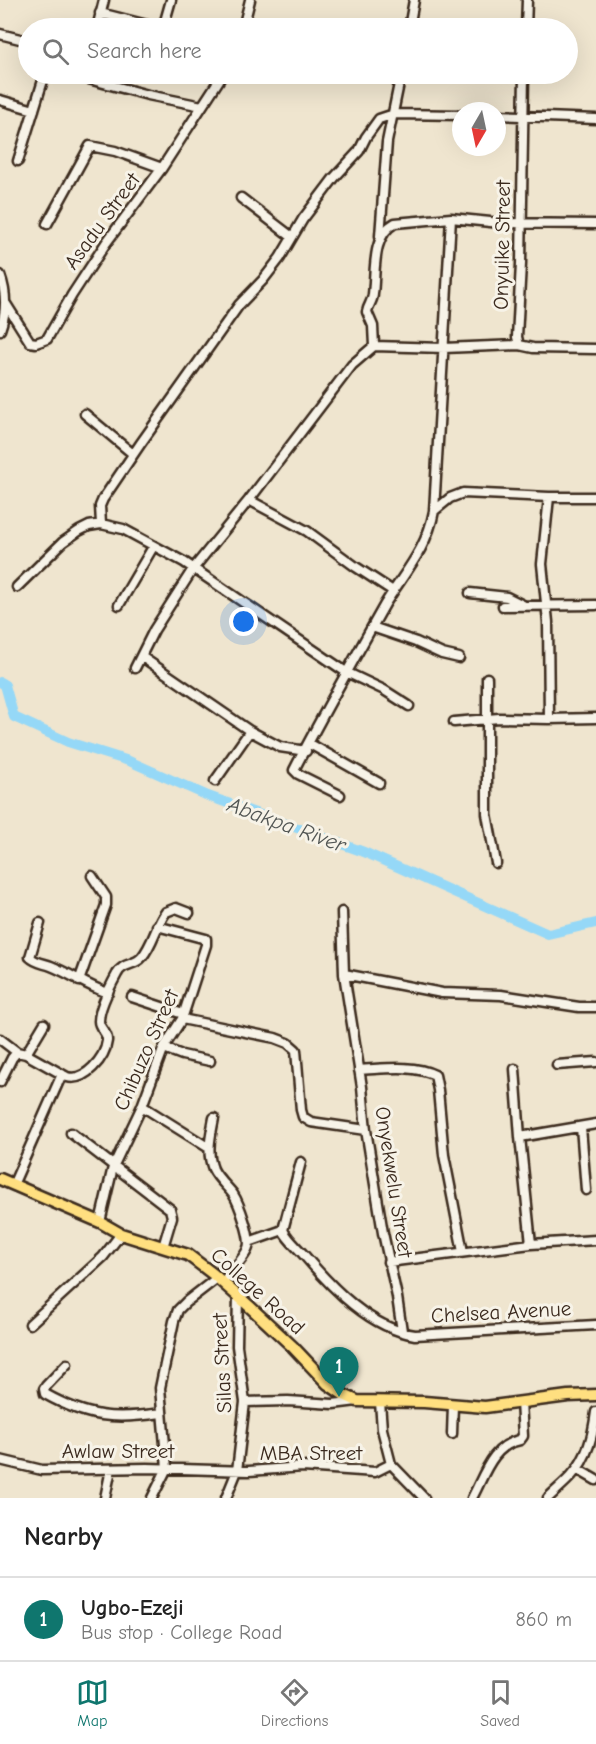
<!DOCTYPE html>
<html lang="en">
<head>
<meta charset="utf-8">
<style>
	body { margin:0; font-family:"Comic Neue",sans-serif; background:#f6f6f6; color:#222 }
	.compass { position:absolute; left:452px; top:102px; width:54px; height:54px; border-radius:50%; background:#fff; box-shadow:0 6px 24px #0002; rotate:189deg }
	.you { position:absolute; left:244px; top:622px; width:21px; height:21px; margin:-15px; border:4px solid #fff; border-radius:50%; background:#1a73e8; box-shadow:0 0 0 9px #1a73e833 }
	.badge { display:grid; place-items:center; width:39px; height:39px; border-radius:50%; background:#0f766e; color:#fff; font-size:20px; font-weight:700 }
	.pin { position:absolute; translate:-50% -50px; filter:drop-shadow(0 2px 3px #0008) }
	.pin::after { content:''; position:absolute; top:32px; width:21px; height:18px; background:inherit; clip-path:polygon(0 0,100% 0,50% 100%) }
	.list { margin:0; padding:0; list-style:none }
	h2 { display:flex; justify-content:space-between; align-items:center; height:78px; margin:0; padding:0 24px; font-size:26px }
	h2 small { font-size:20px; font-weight:400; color:#767676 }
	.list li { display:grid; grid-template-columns:39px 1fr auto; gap:18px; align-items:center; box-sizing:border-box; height:84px; padding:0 24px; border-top:2px solid #e0e0e0 }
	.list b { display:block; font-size:22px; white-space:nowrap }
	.list p { margin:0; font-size:20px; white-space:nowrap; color:#767676 }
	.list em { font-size:20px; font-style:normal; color:#767676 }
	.icon { flex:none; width:33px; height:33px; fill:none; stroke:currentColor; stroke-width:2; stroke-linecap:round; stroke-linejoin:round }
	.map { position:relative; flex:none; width:596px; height:1498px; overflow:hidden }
	.search { position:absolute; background:#fff; box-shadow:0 6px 24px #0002; left:18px; right:18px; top:18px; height:66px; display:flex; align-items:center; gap:15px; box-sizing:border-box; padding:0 21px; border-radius:33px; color:#767676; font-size:22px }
	.sheet { height:162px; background:#fff }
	nav { display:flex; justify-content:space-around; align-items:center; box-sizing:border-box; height:84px; border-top:2px solid #e0e0e0; background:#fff; font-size:16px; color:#767676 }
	nav a { display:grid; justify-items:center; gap:3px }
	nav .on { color:#0f766e }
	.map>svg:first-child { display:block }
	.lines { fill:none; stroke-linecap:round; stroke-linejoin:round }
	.river { stroke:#95d8f7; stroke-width:10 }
	.minor-casing { stroke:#3b2a1e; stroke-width:13 }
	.major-casing { stroke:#3b2a1e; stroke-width:15 }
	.minor { stroke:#f7f3e8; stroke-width:8 }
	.major { stroke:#ffdf80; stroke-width:10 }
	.labels { text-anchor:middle; stroke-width:6; stroke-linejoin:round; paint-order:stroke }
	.street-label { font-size:21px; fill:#3b2a1e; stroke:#f7f3e8 }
	.water-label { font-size:22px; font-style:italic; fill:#525654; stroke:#f7f3e8 }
</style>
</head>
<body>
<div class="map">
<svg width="596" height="1498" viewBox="0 0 596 1498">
	<rect width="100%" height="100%" fill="#efe5cf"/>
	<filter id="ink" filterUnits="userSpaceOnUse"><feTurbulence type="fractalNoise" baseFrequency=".0167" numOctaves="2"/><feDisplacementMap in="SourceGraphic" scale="12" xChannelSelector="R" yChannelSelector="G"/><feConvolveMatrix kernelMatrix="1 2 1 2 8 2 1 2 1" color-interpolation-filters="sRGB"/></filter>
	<g filter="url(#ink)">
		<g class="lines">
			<path class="river" d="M0,682L5,685L14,717L68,742L129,761L208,796L364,852L548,934L596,923"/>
			<g class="minor-casing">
				<path id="minor" d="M100,13L159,28
					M97,28L104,0
					M163,28L171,0
					M243,28L250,0
					M409,28L414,0
					M526,28L527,0
					M0,34L28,41
					M70,74L148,95L202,106
					M0,100L34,110
					M497,115L596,119
					M18,161L45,74
					M241,198L292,237
					M47,224L90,146L115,151L162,168
					M380,236L387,142L401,74
					M0,275C7,294 7,311 0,330
					M6,304L30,342L36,343L47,339L72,295L106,243L162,168L223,74
					M519,345L517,337L521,264L524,74
					M374,346L373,326L367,312C368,305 373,301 373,294C376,271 371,236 395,223L451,218L500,223L596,224
					M85,414L133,454
					M249,500L307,531L356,567L393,591
					M434,511L450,498L463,493L549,497
					M101,524L100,506L103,499L141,443L239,305L263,280L280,258L303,219L334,178L359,151L366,137L379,119L394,114L461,115
					M17,587L63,542L79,531L89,526L101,524L123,529L184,562L346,672L384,690L409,706
					M470,593L507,597L523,605
					M119,605L153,547
					M503,606L596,605
					M372,627L416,642L442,654L459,658
					M142,657L250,731L280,747L306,751
					M135,668L154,630L193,569L249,500L352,365L374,346L444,348L519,345L533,348L596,349
					M487,678V814L496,863
					M549,719L596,718
					M454,722L499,718L549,719L548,622L542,564L549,497H596
					M310,744L379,783
					M215,781L250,731
					M340,795L298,774L294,770C323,714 354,659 385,604C404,573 427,549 434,511L451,218
					M342,912L344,974L362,1087L366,1130L383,1233L397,1297L402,1331
					M40,923L30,957C36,963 43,963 51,966C71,974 88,986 108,993
					M344,974L442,993L501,995L579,1007H596
					M79,981L106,905V897L92,876
					M132,997L183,1014
					M182,1019L275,1038L288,1043L296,1050L301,1110L303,1117L311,1122L366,1130
					M0,1039L17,1052
					M164,1048L182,1055L210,1061
					M17,1052L26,1054L67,1077C85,1082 105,1058 107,1041C108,1032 99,1029 99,1021C99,1008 111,985 117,974C123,962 135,966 142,957C153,944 156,925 166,912L176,908L189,913
					M26,1054L44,1024
					M557,1065L596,1062
					M515,1069L520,1137L531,1244
					M359,1070C384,1069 412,1064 435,1075L438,1090L444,1155L463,1252
					M0,1082L12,1058L17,1052
					M142,1106L209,1148
					M214,1118C211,1135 206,1152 213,1169C217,1178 227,1186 233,1194C239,1203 252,1239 248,1248C245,1258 229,1273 223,1282
					M581,1127L586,1190
					M71,1133L170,1209L172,1217L163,1247
					M520,1137L596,1124
					M301,1162L283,1230C288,1240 297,1247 304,1255C332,1288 370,1328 415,1335L596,1325
					M13,1185L62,1074
					M100,1222L113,1167L142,1106L164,1047L182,1019L206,945V939L157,926
					M249,1242L283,1230
					M388,1262L531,1244L596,1240
					M30,1324L103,1257L121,1234
					M67,1364L46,1386L44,1389L45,1394C88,1418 114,1420 161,1413
					M245,1402L288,1401L333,1404L357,1401
					M452,1434L453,1405
					M0,1460L42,1470L147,1468L249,1471L303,1467L375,1472L391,1464L382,1429L380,1402
					M391,1464L424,1498
					M577,1469L596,1480
					M105,1498L111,1469
					M152,1498L167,1468L160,1388L174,1321L178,1310L186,1302L217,1278
					M226,1498L237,1471L245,1402L237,1346L238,1295
					M472,1498C484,1476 492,1445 520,1440L523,1436L521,1402
					M548,1498C556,1490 565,1483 572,1475C588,1457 593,1435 596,1412"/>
			</g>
			<g class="major-casing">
				<path id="major" d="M0,1179L100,1222L121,1234L188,1255L213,1274L249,1306L293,1347L328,1384L344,1395L357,1401L424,1402L485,1407L568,1396L596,1395"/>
			</g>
			<use href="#minor" class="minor"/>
			<use href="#major" class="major"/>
		</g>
	</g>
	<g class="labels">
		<g class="street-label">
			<text transform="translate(102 221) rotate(-54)" y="7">Asadu Street</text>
			<text transform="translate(502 245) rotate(-89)" y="7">Onyuike Street</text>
			<text transform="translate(146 1050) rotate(-66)" y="7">Chibuzo Street</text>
			<text transform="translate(394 1182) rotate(81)" y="7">Onyekwelu Street</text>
			<text transform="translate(258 1291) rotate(42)" y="7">College Road</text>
			<text transform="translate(501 1312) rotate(-3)" y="7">Chelsea Avenue</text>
			<text transform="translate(222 1363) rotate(-93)" y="7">Silas Street</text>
			<text x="118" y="1458">Awlaw Street</text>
			<text x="311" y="1460">MBA Street</text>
		</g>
		<g class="water-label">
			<text transform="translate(287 824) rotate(20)" y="8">Abakpa River</text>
		</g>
	</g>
</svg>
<svg class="compass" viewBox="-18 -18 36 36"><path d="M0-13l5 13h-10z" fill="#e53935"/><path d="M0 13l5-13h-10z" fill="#767676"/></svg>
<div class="you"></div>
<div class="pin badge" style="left:339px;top:1397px">1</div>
<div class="search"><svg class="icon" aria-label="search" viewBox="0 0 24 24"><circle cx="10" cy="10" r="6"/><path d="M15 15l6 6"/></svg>Search here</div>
</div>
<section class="sheet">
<h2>Nearby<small></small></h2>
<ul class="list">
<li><span class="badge">1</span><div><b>Ugbo-Ezeji</b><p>Bus stop · College Road</p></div><em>860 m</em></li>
</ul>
</section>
<nav>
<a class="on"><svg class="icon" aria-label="map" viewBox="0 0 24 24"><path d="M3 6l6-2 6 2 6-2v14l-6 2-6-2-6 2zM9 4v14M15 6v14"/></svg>Map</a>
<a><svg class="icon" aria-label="directions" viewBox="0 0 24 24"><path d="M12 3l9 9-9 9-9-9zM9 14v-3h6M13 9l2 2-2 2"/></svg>Directions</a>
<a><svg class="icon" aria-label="saved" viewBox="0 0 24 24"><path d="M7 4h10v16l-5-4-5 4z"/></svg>Saved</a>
</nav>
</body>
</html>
